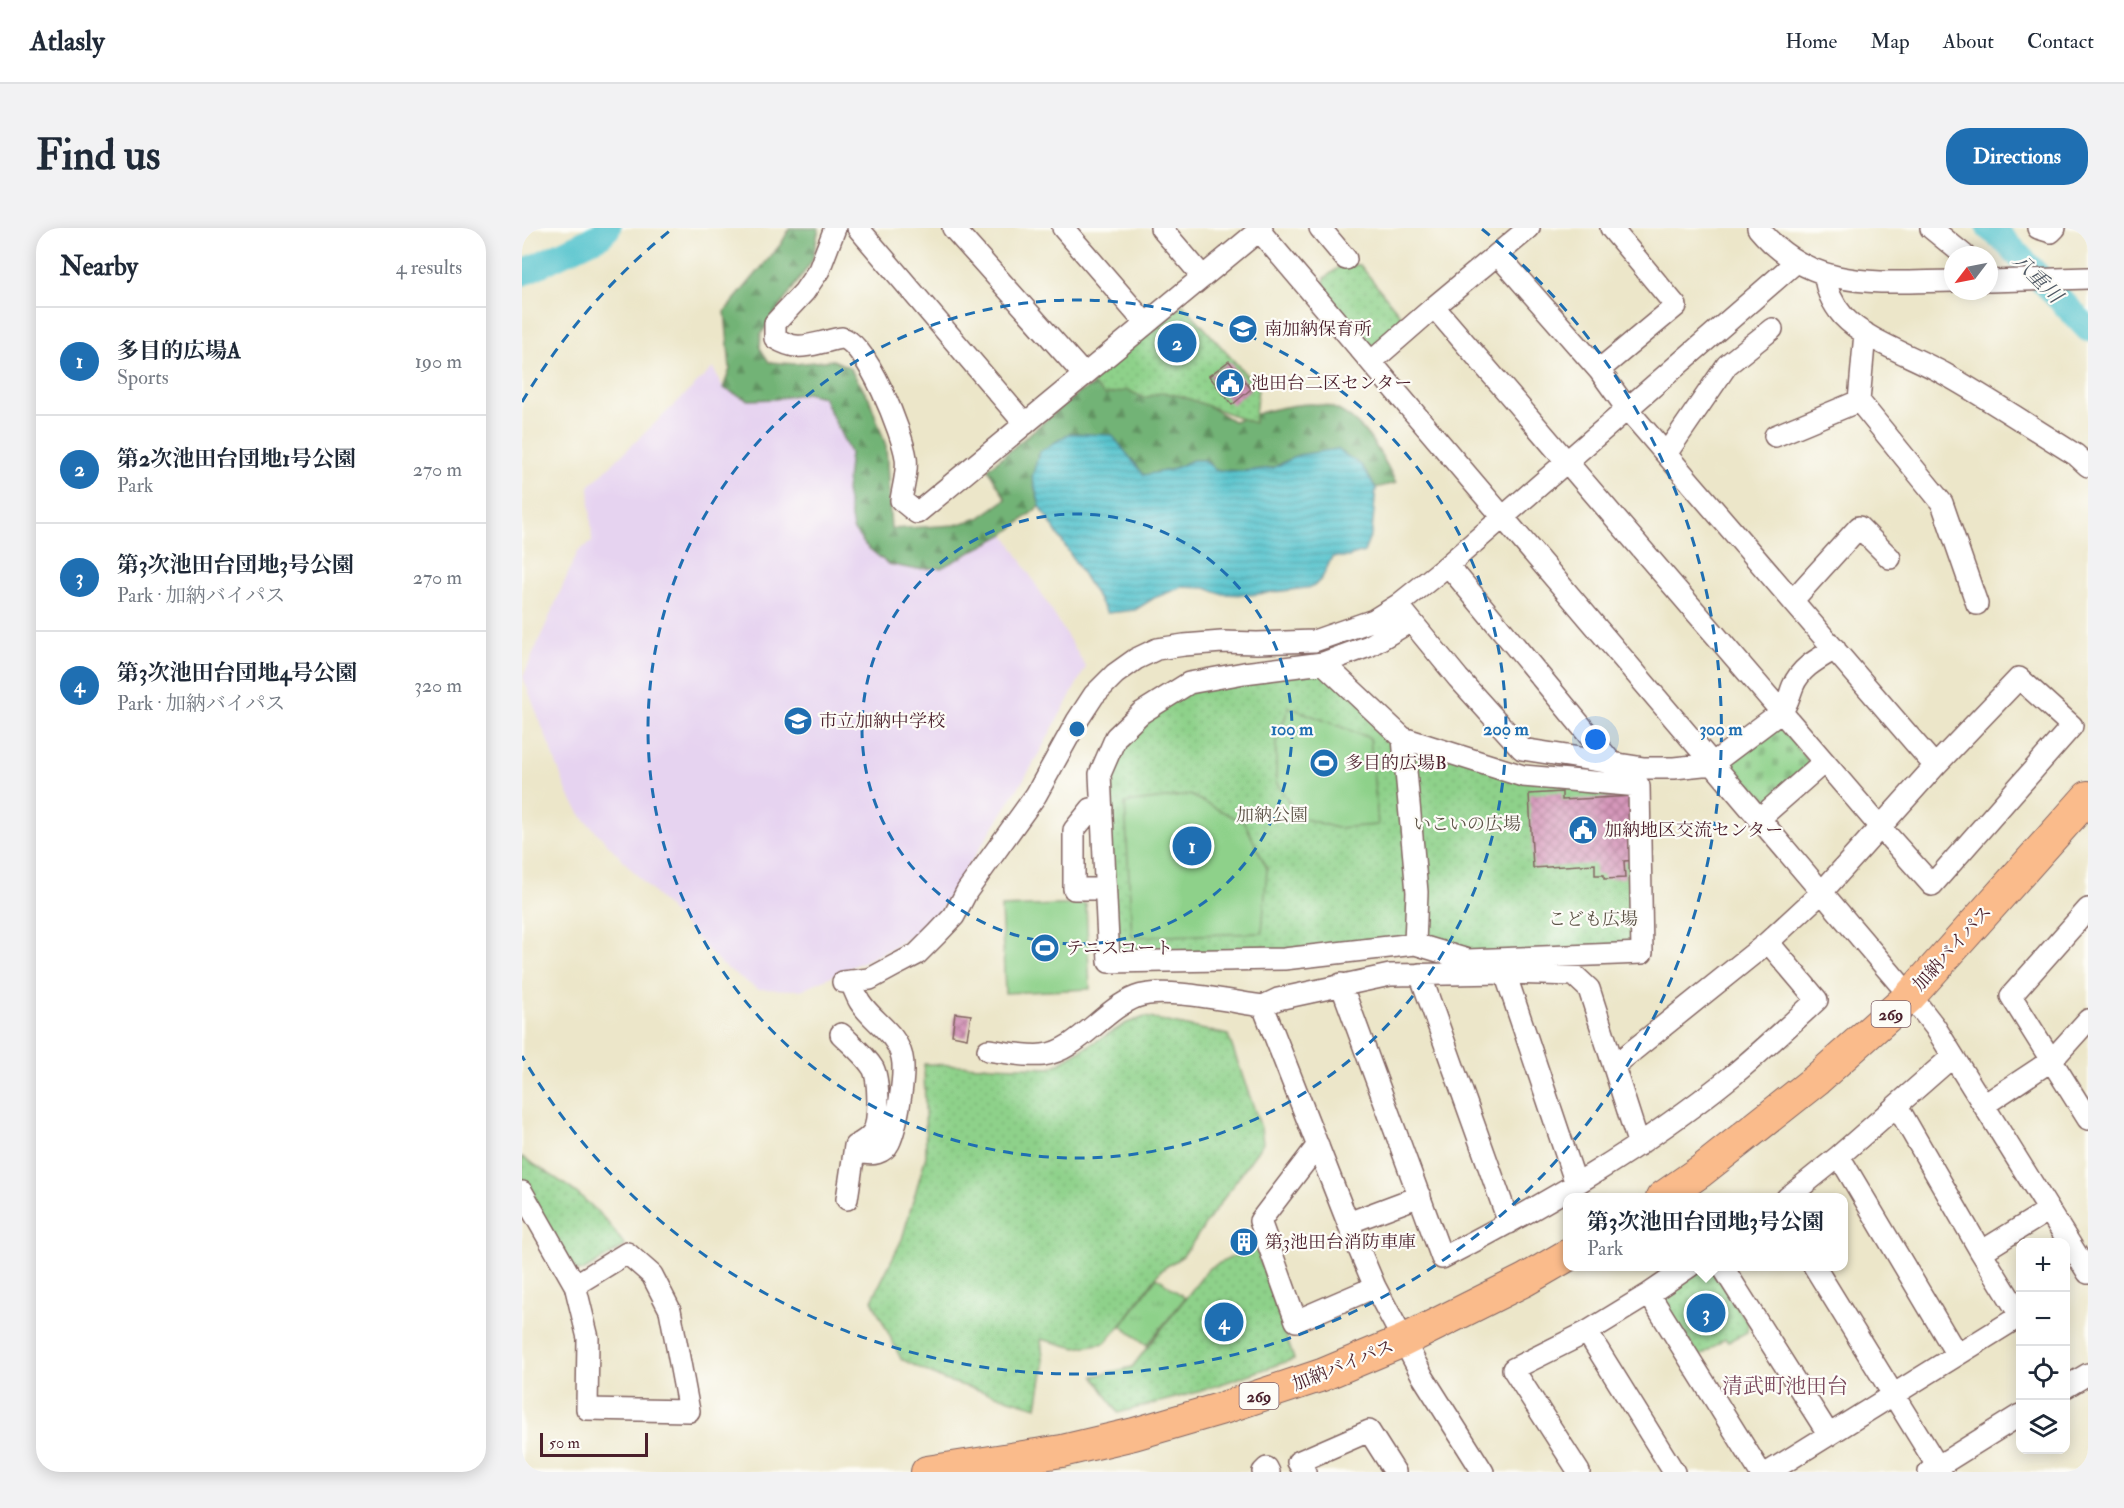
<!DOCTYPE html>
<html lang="en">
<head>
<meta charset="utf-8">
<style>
	body { margin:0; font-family:"IM FELL Double Pica","Noto Serif JP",serif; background:#f2f2f3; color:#1f2937 }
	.controls { position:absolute; right:18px; bottom:18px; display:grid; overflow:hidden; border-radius:12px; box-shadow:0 3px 15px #0003 }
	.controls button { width:54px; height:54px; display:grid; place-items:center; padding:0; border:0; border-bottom:2px solid #e0e1e3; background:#fff; color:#1f2937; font:30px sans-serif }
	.compass { position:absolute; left:1422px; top:18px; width:54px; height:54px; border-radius:50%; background:#fff; box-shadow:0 3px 15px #0003; rotate:238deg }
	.scale { position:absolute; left:18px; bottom:15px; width:108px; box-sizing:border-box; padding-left:6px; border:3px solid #4a1f2b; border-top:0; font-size:16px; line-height:21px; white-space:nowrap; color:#4a1f2b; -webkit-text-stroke:4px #fdfcf7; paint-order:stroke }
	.you { position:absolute; left:1074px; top:512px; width:21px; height:21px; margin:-15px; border:4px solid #fff; border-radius:50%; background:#1a73e8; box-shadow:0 0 0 9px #1a73e833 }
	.badge { display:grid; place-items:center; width:39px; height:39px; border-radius:50%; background:#1f6fb2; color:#fff; font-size:20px; font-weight:700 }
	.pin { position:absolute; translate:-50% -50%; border:3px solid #fff; box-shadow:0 2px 6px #0006 }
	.popup { position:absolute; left:1041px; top:965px; width:285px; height:78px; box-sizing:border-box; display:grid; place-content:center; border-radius:12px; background:#fff; filter:drop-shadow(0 2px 4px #0005); font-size:20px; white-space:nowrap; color:#747a83 }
	.popup b { font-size:22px; color:#1f2937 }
	.popup::after { content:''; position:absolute; left:50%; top:100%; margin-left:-12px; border:12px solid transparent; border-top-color:#fff }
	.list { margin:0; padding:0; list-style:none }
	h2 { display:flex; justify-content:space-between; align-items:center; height:78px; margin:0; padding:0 24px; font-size:26px }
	h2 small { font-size:20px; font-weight:400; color:#747a83 }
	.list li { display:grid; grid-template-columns:39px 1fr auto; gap:18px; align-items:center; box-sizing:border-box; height:108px; padding:0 24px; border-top:2px solid #e0e1e3 }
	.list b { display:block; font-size:22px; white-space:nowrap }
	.list p { margin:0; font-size:20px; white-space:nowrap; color:#747a83 }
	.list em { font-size:20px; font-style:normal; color:#747a83 }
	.icon { flex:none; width:33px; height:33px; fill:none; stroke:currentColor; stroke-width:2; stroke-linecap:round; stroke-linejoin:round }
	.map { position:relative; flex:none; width:1566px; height:1244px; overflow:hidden; border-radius:24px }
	header { display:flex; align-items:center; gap:36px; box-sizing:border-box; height:84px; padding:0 30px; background:#fff; border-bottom:2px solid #e0e1e3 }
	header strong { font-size:28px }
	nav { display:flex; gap:33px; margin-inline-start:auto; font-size:21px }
	.intro { display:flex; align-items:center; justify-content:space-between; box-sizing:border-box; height:144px; padding:0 36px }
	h1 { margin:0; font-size:42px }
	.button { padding:15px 27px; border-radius:24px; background:#1f6fb2; color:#fff; font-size:21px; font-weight:700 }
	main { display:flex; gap:36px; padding:0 36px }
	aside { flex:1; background:#fff; border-radius:24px; box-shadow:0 3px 15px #0003 }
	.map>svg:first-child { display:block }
	.built { fill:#e6d3f0 }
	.grass { fill:url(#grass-tufts); stroke:#6c785a; stroke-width:1.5 }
	.forest { fill:url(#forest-firs); stroke:#5e6950; stroke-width:1.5 }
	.cemetery { fill:url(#cemetery-stones); stroke:#6c785a; stroke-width:1.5 }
	.park { fill:url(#park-dots); stroke:#6c785a; stroke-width:1.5 }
	.pitch { fill:#8ed18a; stroke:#6c785a; stroke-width:1.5 }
	.water { fill:url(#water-rules); stroke:#50727c; stroke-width:1.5 }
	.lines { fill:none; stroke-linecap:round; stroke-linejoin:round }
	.river { stroke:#57c4ce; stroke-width:26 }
	.building { fill:url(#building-cross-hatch) }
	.minor-casing { stroke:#836562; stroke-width:24 }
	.highway-casing { stroke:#836562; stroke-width:34 }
	.minor { stroke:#fff; stroke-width:21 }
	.highway { stroke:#fabb8b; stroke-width:32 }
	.ring { fill:none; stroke:#1f6fb2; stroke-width:3; stroke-dasharray:10 8 }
	.labels { text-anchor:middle; stroke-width:4.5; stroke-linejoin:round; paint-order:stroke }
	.shield { fill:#fdfcf7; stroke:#806168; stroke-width:1.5 }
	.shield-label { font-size:16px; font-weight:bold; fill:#4a1f2b }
	.poi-label { font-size:18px; fill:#4a1f2b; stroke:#fdfcf7; text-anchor:start }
	.park-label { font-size:18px; fill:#5e5448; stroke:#fdfcf7 }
	.street-label { font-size:18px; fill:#4a1f2b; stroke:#fdfcf7 }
	.water-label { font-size:20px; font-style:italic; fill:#4f5964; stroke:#fdfcf7 }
	.quarter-label { font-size:21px; fill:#7b495d; stroke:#fdfcf7 }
	.centre { fill:#1f6fb2; stroke:#fdfcf7; stroke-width:3 }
	.ring-label { font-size:18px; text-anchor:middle; font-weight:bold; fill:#1f6fb2; stroke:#fdfcf7; stroke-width:4.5; stroke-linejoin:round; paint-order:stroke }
</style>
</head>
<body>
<header>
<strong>Atlasly</strong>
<nav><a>Home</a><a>Map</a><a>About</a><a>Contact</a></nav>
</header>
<div class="intro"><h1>Find us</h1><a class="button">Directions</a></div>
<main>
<aside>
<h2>Nearby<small>4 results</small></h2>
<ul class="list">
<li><span class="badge">1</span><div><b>多目的広場A</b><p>Sports</p></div><em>190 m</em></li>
<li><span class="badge">2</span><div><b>第2次池田台団地1号公園</b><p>Park</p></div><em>270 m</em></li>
<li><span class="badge">3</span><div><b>第3次池田台団地3号公園</b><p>Park · 加納バイパス</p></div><em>270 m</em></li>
<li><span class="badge">4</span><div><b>第3次池田台団地4号公園</b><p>Park · 加納バイパス</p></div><em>320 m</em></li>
</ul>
</aside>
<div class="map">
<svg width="1566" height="1244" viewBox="0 0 1566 1244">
	<defs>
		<pattern id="grass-tufts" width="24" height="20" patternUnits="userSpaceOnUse" patternTransform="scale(1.5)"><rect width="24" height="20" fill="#8ed18a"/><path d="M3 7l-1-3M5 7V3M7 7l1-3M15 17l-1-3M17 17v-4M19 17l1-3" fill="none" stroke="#7cb377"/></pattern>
		<pattern id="forest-firs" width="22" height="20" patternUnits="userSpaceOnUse" patternTransform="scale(1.5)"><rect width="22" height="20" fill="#72b376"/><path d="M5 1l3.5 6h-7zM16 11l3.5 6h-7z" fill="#609161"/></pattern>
		<pattern id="cemetery-stones" width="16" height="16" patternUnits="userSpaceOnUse" patternTransform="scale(1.5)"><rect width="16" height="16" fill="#8ed18a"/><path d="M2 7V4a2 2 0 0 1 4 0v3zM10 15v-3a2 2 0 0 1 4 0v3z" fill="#7cb377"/></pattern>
		<pattern id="park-dots" width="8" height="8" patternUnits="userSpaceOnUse" patternTransform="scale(1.5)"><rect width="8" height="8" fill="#8ed18a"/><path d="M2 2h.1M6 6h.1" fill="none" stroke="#7cb377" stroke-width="1.8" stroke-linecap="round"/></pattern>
		<pattern id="water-rules" width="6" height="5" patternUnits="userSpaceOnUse" patternTransform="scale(1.5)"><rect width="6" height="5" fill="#57c4ce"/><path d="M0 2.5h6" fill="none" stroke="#4a9fa7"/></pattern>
		<pattern id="building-cross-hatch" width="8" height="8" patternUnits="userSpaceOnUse" patternTransform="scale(1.5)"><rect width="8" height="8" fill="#d698bb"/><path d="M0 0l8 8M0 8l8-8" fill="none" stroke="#b07b98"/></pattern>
	</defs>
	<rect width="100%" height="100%" fill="#fdfcf7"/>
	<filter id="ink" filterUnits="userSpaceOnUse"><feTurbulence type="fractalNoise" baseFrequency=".0167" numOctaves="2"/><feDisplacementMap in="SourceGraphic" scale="12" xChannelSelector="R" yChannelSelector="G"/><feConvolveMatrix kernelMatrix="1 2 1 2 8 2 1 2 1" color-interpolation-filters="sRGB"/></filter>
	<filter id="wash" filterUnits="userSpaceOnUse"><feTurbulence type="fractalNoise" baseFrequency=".008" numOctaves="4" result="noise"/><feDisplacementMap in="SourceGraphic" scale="24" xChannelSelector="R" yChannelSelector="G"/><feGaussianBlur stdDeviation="1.35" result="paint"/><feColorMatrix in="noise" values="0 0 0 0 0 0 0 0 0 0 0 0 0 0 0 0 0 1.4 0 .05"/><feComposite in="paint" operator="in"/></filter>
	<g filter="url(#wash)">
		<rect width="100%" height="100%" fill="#ece6c9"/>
		<path class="built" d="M191,140L201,160L254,171L284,165L301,169L318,188L328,225L324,263L331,301L419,340L483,306L564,439L510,538L409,697L362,724L279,762L235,761L199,736L62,591L46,566L1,449L56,323L70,314L67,258Z"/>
		<path class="grass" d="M635,1049L663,1070L625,1117L599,1098Z"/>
		<path class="forest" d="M268,0H297L290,33L239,106L238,120L247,134L273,136L311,132L327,139L347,170L364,218L369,301L433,297L457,290L484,271L466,241L556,165L584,151L644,152L711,193C735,186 761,177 787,176C832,174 857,220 874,255L854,260L839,237L776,227L751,240L723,243L693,242L683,232H671L648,242L622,248L610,231L510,249L518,278L483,306L419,340L391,341L366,336L344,318L331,301L324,263L328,225L301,169L284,165L254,171L226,172L201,160L208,141L203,83L259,16Z"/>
		<path class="cemetery" d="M1253,500H1259L1289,537L1238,580L1204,542L1205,533Z"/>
		<path class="park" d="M821,36L838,37L884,94L853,120H846L801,62L803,50Z
			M661,76L736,160L732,195L662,169L641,164L622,170L606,162L583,167L569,155Z
			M801,435L870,500L1001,548L1117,558L1120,725L946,732L893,716L587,734L578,546L594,509L667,455Z
			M623,789L706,807L739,900L741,915L661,1028L639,1042L599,1097L583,1115L554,1120L519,1111L522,1138L515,1179L422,1152L379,1131L350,1072L380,1011L404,928L402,836L529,840L605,795Z
			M0,929C41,954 76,975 103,1018L61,1043H53L0,952Z
			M733,1018L772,1131L676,1164L596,1185L572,1148L610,1139L687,1040Z
			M1183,1041H1191L1226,1096L1225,1104L1206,1114L1203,1111L1177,1129L1141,1073V1067Z"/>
		<path class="pitch" d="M767,479L848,510L856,597L814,600L777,589L754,554V515Z
			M668,567L723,595L745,641L740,705L610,709L603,575Z
			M564,676L568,761L483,765L479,679Z"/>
		<path class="water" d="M548,205L590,207L622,247L648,242L671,232H683L693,242L723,243L751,240L776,227L815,221L839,237L854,260L850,304L842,324L826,329H810L800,350L791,359L728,367L699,366L684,360L660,359L632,370L613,382L585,385L518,278L510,249L517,224Z"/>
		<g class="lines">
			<path class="river" d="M1467,0L1479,9L1566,101
				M0,45L79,7L86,0"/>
		</g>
		<g id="blocks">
			<path class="building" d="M707,133L729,161L710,177L687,148Z
				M1040,564V572L1112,568L1116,632L1102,633L1103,650L1082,651V647H1073V636L1011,640L1007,566Z
				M433,785L449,787L445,810L430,807Z
				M726,1006L730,1016L717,1022L713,1012Z"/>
		</g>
	</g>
	<g filter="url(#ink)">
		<use href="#blocks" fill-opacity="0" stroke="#836562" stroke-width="1.5"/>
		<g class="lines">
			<g class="minor-casing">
				<path id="minor" d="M313,0L297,42L282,64L253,95V110C274,123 284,118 306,113C310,112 316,110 320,110C345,114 381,207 384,230C386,243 381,259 379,272L395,285L740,0
					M336,0L503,196
					M431,0L562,147
					M541,0L624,96
					M639,0L681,49
					M735,0L1399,781L1413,799L1566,1045
					M798,0L824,31
					M1236,0C1289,64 1356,54 1431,53
					M1409,0L1442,27
					M1516,0L1529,4L1533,0
					M976,27L1077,142L1105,181L1413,538
					M1303,47C1304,63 1310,75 1321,88C1343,112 1391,128 1421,145C1466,170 1510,200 1554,227L1566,238
					M1467,53L1566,50
					M912,79L1359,600L1410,657L1550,498L1497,450L1413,538L1299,665L1246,714L1093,837
					M1343,105L1337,173L1420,275L1455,376
					M849,134L912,79L1007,0
					M1077,142L1154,78L1089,0
					M1253,208L1337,173
					M1144,226L1205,137L1250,101
					M926,337L1089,534
					M1271,372L1337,299L1368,330
					M881,383L936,450L1000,521L1122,540H1152L1190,536L1259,484C1266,476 1267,468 1271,458C1279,439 1296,431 1313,421
					M801,435L881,510L1001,548L1117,558L1120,725L946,732L893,716L762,731L587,734L578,546L594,509L619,485L667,455L722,445L801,435L847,418L889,393
					M881,510L895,664L893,716
					M580,580L569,581L552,602V661H583
					M1237,591L1302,534
					M1566,681L1489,768L1566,891
					M983,745L1054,956
					M898,746L987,995
					M328,753C332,760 334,768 338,774C351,794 374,804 380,829C384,846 375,898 367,915C362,925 350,928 340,924L339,915
					M321,754L348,751L372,738L395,726L415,706L432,688L445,663L514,567L555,493L572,467L593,446L614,431L635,421L662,417L700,414L735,415L792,413L852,392L876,377L926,337L1274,34
					M819,756L920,1030C1021,978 1121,920 1210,848C1239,824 1267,798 1295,772L1246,714
					M319,806C330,817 343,827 351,840C357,851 358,894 351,904C347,910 339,915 333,918L325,971
					M466,822C482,824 505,829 521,827C555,823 581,782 614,769C641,758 710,774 741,778
					M1462,877L1530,832L1566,792
					M1375,878L1459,1024L1498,1087
					M796,917L738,993L774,1093L853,1059
					M1317,928L1435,1127
					M0,964L53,1057L66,1110L65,1181L167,1183L148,1082L130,1047L105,1025L53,1057
					M1265,970L1317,928L1431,828
					M826,995L898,968
					M1459,1024L1527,982
					M1200,1038L1307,1207
					M1292,1038L1419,1244
					M1127,1066L1238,1244
					M1065,1104L1152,1244
					M1544,1159L1566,1146
					M741,1244L745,1240L747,1244
					M783,1244L776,1234L847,1203L873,1244
					M961,1244L901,1149L853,1059L826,995L741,778L756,771L868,747L983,745L1052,747L1067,761L1117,917
					M1057,1244L991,1141L1065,1104L1127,1066L1168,1038
					M1247,1244L1498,1088
					M1407,1244L1498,1187"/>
			</g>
			<g class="highway-casing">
				<path id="highway" d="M1140,970L1179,943L1294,852L1387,769L1566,569
					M405,1244L540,1223L612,1206L701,1180L800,1147L881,1113L1003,1052L1046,1027"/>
			</g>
			<use href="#minor" class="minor"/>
			<use href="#highway" class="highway"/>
		</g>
	</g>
	<g class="ring">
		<circle cx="555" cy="501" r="215"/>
		<circle cx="555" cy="501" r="429"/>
		<path d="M0 174A644 644 0 0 1 150 1M960 1A644 644 0 1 1 0 828"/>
	</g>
	<defs>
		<g id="school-disc" transform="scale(1.5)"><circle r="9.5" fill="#1f6fb2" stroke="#fdfcf7"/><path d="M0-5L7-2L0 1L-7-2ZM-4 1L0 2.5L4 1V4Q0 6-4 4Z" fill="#fff"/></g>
		<g id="civic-disc" transform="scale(1.5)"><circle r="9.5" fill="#1f6fb2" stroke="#fdfcf7"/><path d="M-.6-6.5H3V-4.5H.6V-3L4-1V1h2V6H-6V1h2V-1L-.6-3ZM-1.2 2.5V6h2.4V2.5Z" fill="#fff"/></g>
		<g id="stadium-disc" transform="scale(1.5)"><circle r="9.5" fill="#1f6fb2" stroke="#fdfcf7"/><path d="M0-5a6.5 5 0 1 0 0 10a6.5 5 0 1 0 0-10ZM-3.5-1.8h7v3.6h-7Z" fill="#fff"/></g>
		<g id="building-disc" transform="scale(1.5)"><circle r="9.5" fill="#1f6fb2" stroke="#fdfcf7"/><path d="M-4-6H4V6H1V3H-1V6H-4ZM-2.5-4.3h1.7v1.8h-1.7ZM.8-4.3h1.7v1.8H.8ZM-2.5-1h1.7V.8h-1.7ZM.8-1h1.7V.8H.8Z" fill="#fff"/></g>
	</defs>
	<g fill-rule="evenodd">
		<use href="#school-disc" x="721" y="101"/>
		<use href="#civic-disc" x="708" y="155"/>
		<use href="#school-disc" x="276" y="493"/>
		<use href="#stadium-disc" x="802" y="535"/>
		<use href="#civic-disc" x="1061" y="602"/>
		<use href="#stadium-disc" x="523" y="720"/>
		<use href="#building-disc" x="722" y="1014"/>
	</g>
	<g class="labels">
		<g class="shield">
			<rect x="1349.5" y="773" width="39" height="26" rx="4.5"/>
			<rect x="717.5" y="1155" width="39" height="26" rx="4.5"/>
		</g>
		<g class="shield-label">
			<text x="1369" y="792">269</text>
			<text x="737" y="1174">269</text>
		</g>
		<g class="poi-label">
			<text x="742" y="107">南加納保育所</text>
			<text x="729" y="161">池田台二区センター</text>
			<text x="297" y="499">市立加納中学校</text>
			<text x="823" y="541">多目的広場B</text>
			<text x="1082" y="608">加納地区交流センター</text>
			<text x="544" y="726">テニスコート</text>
			<text x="743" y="1020">第3池田台消防車庫</text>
		</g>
		<g class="park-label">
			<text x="750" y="593">加納公園</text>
			<text x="945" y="602">いこいの広場</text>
			<text x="1071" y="697">こども広場</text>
		</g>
		<g class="street-label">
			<text transform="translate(1430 720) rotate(-48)" y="6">加納バイパス</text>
			<text transform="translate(821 1137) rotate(-22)" y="6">加納バイパス</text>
		</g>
		<g class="water-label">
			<text transform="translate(1516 50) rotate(45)" y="7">八重川</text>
		</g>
		<g class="quarter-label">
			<text x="1263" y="1165">清武町池田台</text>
		</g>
	</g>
	<circle cx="555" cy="501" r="9" class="centre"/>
	<g class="ring-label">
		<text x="770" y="507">100 m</text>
		<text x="984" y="507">200 m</text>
		<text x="1199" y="507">300 m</text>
	</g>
</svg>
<div class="controls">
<button>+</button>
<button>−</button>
<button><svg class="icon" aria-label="locate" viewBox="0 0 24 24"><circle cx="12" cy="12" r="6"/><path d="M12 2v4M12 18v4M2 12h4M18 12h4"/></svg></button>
<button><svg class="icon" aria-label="layers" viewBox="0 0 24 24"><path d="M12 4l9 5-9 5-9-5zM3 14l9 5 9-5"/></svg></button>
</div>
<svg class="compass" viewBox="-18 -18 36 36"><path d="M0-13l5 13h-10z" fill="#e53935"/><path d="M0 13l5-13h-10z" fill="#747a83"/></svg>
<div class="scale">50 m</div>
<div class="you"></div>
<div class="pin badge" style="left:670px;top:618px">1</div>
<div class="pin badge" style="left:655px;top:115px">2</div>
<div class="pin badge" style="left:1184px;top:1085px">3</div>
<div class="popup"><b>第3次池田台団地3号公園</b>Park</div>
<div class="pin badge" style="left:702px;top:1094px">4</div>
</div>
</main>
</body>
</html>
